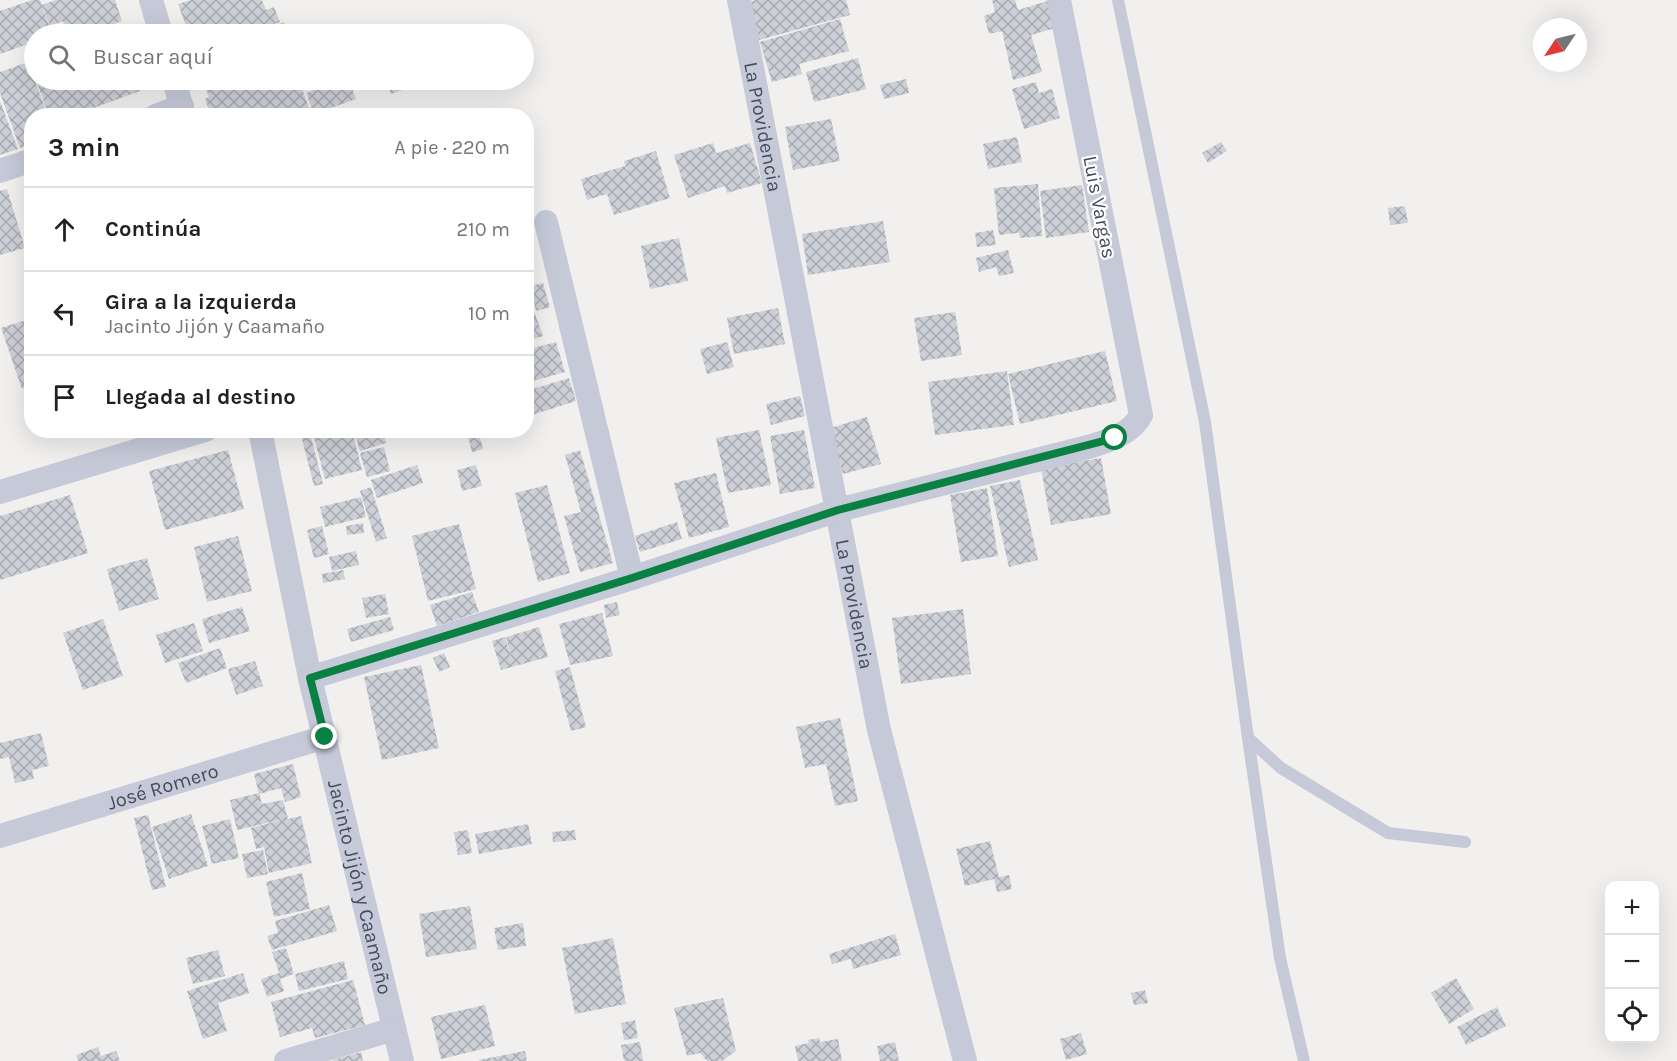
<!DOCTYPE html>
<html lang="es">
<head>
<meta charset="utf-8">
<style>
	body { margin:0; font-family:Karla,sans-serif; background:#f6f6f6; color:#202124 }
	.controls { position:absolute; right:18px; bottom:18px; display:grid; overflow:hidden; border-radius:12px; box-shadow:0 6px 24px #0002 }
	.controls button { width:54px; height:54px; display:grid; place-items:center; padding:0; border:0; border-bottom:2px solid #e0e0e0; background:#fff; color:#202124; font:30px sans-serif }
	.compass { position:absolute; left:1533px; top:18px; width:54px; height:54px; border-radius:50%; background:#fff; box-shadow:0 6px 24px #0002; rotate:235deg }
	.stop { position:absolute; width:18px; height:18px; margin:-14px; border:4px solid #0b8043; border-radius:50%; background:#fff }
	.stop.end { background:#0b8043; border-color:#fff; box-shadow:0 2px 6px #0008 }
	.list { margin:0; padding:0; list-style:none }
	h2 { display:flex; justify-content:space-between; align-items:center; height:78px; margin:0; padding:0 24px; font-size:26px }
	h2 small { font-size:20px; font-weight:400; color:#757577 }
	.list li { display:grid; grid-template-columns:39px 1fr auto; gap:18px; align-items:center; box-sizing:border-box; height:84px; padding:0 24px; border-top:2px solid #e0e0e0 }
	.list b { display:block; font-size:22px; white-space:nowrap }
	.list p { margin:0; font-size:20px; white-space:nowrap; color:#757577 }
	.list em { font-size:20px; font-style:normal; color:#757577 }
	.icon { flex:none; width:33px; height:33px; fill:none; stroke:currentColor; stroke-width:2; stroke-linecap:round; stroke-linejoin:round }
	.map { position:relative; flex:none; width:1677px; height:1061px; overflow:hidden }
	.search { position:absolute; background:#fff; box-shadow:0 6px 24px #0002; left:24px; top:24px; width:510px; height:66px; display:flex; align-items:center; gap:15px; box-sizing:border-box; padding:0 21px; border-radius:33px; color:#757577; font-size:22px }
	.panel { position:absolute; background:#fff; box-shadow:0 6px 24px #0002; left:24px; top:108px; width:510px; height:330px; border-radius:24px }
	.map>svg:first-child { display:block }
	.building { fill:url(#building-cross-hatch) }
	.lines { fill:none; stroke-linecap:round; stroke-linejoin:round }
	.service { stroke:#c5c9d8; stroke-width:12 }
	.minor { stroke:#c5c9d8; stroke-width:24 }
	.route { stroke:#0b8043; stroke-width:8 }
	.labels { text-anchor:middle; stroke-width:4.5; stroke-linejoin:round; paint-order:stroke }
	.street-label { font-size:20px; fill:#464c5e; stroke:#fff }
</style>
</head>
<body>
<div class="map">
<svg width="1677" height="1061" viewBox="0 0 1677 1061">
	<defs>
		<pattern id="building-cross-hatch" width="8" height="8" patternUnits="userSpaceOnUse" patternTransform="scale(1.5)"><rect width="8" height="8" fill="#ced0d7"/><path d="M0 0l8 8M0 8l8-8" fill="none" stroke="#a9abb2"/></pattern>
	</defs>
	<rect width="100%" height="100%" fill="#f2f0ef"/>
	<path class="building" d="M32,0H40L52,34H34V42L0,54V11Z
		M56,0H115L122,21L85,34H68L63,21L50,26L42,5Z
		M191,0H262L266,10L274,7L280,22L245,34H189L178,4Z
		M756,0H846L850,15L759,40L748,2Z
		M992,0H1015L1018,10L1051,0L1059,27L1031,35L1042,72L1013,80L1002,31L989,34L984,16L995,12Z
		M840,19L849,51L799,64L802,74L772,82L760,42Z
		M284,22L288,34H250Z
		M858,58L866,89L814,102L806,72Z
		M34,60V75L29,62Z
		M28,62L48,116H32V144L20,148L0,93V72Z
		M906,79L909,93L884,99L880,85Z
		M36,80H136L140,91L71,116H49Z
		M203,80H299L310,111L297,116H211L205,99L209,97Z
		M344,80H349L356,99L314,114L306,93Z
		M386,80H429L391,94Z
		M1036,82L1039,93L1052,89L1060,118L1024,129L1012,89Z
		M0,101L18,149L0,155Z
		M831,119L840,161L793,170L785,127Z
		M1017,137L1022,162L988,169L983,144Z
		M1221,142L1227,151L1208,163L1202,153Z
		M713,143L716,153L750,143L762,183L727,193L725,186L688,198L674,155Z
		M656,151L670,198L614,215L607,194L587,200L581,179L625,166L636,201L624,161Z
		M1038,184L1042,236L1020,238L1019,233L999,235L994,188Z
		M1082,185L1089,232L1046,238L1040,191Z
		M7,189L25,248L0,255V191Z
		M1405,206L1408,223L1390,225L1388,208Z
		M883,221L890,262L808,275L802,234Z
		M993,230L996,245L977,247L975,233Z
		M679,238L688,281L650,289L641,246Z
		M1008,250L1014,273L999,276L996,267L979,272L976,258Z
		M543,283L550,307L536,311L530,286Z
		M526,289L543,336L526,341Z
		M778,308L785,344L734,354L727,318Z
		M955,312L962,355L921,361L914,318Z
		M32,318V385L22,389L1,328Z
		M556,342L565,372L526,383V350Z
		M727,342L734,367L707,374L700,349Z
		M1105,351L1117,401L1020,424L1008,374Z
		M1007,371L1014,425L935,435L928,382Z
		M569,378L576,401L529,416L526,391Z
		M800,396L805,416L771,425L766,404Z
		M867,417L881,464L843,474L830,428Z
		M138,430H155V431L139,436Z
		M312,430H352L362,470L325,479Z
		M368,430H382L386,443L360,451L355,434Z
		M759,430L771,485L728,493L716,438Z
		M804,430L815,488L780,494L770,436Z
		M310,433L323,484L314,486L301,435Z
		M479,434L483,449L472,452L468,437Z
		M384,447L390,471L367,477L360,453Z
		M228,450L244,509L165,530L149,471Z
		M580,450L613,563L580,572L564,516L581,512L565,455Z
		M1101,458L1111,514L1051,525L1041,468Z
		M417,465L423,483L377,498L371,480Z
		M476,465L482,486L462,491L457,470Z
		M716,473L729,527L689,538L674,483Z
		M1020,480L1038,560L1009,567L990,486Z
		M547,485L570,573L538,582L515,493Z
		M371,487L387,538L376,542L360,491Z
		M987,488L998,556L961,562L950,495Z
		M70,495L88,553L0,580V516Z
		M361,497L366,517L325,527L320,507Z
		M677,522L682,539L640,552L635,536Z
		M363,523L364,533L347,535L346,526Z
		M459,524L476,589L428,601L412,536Z
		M322,526L329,554L314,558L307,530Z
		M238,536L252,591L207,602L194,547Z
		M356,551L359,565L332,571L329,557Z
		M147,558L159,599L119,611L107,569Z
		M343,570L345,579L323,583L322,574Z
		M472,592L479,612L437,626L430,605Z
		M385,594L389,614L366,618L362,598Z
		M617,602L620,615L606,618L604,605Z
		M242,607L250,631L209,643L202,619Z
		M963,609L971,674L901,684L892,618Z
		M602,613L613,656L570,665L559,624Z
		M390,617L394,630L351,642L347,629Z
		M103,619L123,676L83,690L63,633Z
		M194,623L203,651L165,663L156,635Z
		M539,627L548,657L501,670L492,641L505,637L513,663L506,637Z
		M220,648L227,668L186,683L178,663Z
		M444,653L450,667L439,672L433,658Z
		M255,661L263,686L236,695L228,669Z
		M421,665L439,748L382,760L364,677Z
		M570,667L586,727L571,731L555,671Z
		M840,718L858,801L835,806L826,764L805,768L796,727Z
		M41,733L49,766L32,770L34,779L15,783L9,757L0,759V743Z
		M293,764L301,797L285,802L281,788L259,794L254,774Z
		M259,793L262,804L283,800L288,819L301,816L312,863L269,873L264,847L256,849L251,828L285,819L237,830L230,800Z
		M191,814L208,866L169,879L152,827Z
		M148,815L166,887L152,890L134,818Z
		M230,819L239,858L212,864L202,826Z
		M528,824L532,844L479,854L475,834Z
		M468,830L472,853L458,855L454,832Z
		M575,830L576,840L553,842L552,832Z
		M990,841L999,877L1009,875L1012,889L997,892L994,879L965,886L956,849Z
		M263,850L268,874L247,878L242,854Z
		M302,873L310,909L274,917L266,882Z
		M329,905L337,931L272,950L267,936L278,933L275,921Z
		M470,906L477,949L426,957L419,914Z
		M523,923L526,946L498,950L494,928Z
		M895,934L901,955L853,969L851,959L832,964L829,954Z
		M613,938L626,1004L575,1014L562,948Z
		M286,948L294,974L280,979L284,991L267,997L261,979L279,973L272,952Z
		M218,950L225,976L193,984L186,958Z
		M344,961L348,979L299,991L295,974Z
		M243,973L249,993L218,1003L227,1031L203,1039L187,991Z
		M1456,978L1474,1009L1449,1024L1431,993Z
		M353,980L365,1025L315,1038L312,1028L280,1037L271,1002Z
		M1145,990L1148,1003L1134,1005L1131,993Z
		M723,998L736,1051L722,1061H707L700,1053L687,1056L674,1008Z
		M485,1005L495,1046L441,1059L431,1017Z
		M1497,1007L1506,1026L1466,1045L1457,1027Z
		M635,1020L638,1038L624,1040L621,1023Z
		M1081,1033L1087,1054L1066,1060L1060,1039Z
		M819,1038L820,1042L838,1039L842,1061H798L795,1046L809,1043L808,1040Z
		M640,1042L643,1061H624L621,1045Z
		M895,1042L899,1061H880L877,1046Z
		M98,1047L101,1056L116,1051L120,1061H78L76,1055Z
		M525,1051L527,1061H479V1060Z
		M361,1052L363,1061H333V1060Z"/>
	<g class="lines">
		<path class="service" d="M1118,0L1205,422L1248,738L1281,768L1388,833L1465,842
			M1248,738L1280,958L1304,1061"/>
		<g class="minor">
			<path d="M151,0L161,34"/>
			<path id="s1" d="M739,0L879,730L965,1061"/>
			<path d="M174,80L184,116"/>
			<path d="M156,116L182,106"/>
			<path d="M0,171L32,160"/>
			<path d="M546,222L632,578"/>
			<path id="s2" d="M260,430L310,678L402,1061"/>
			<path d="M0,492L205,430"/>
			<path d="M310,678L632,578L838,510L1092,446C1110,440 1132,433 1141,415L1059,0"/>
			<path id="s3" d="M0,836L325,737"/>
			<path d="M286,1061L394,1029"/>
		</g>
	</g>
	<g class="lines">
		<path class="route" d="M325,737L310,678L632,578L838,510L1115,438"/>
	</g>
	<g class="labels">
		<g class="street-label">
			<text dy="7" stroke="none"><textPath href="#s1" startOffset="129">La Providencia</textPath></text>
			<text transform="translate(1100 207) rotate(79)" y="7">Luis Vargas</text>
			<text dy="7" stroke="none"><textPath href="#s1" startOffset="615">La Providencia</textPath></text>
			<text dy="7" stroke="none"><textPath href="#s3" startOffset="170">José Romero</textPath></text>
			<text dy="7" stroke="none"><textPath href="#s2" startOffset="468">Jacinto Jijón y Caamaño</textPath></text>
		</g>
	</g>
</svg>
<div class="controls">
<button>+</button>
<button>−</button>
<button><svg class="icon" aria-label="locate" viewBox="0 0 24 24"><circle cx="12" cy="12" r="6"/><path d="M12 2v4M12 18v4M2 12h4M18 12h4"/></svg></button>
</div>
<svg class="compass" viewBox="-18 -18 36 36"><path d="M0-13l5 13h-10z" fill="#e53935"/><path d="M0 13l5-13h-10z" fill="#757577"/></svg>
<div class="stop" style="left:1115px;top:438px"></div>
<div class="stop end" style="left:325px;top:737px"></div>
<div class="search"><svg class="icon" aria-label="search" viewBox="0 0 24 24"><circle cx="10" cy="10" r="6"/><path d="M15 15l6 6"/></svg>Buscar aquí</div>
<section class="panel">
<h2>3 min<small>A pie · 220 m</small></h2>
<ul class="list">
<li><svg class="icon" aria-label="ahead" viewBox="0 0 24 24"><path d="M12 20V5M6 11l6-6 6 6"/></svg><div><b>Continúa</b></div><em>210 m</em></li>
<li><svg class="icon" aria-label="left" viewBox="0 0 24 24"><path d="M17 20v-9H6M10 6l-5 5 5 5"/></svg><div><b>Gira a la izquierda</b><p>Jacinto Jijón y Caamaño</p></div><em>10 m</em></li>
<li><svg class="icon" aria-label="arrive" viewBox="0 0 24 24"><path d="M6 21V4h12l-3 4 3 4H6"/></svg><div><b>Llegada al destino</b></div></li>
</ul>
</section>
</div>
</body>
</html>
